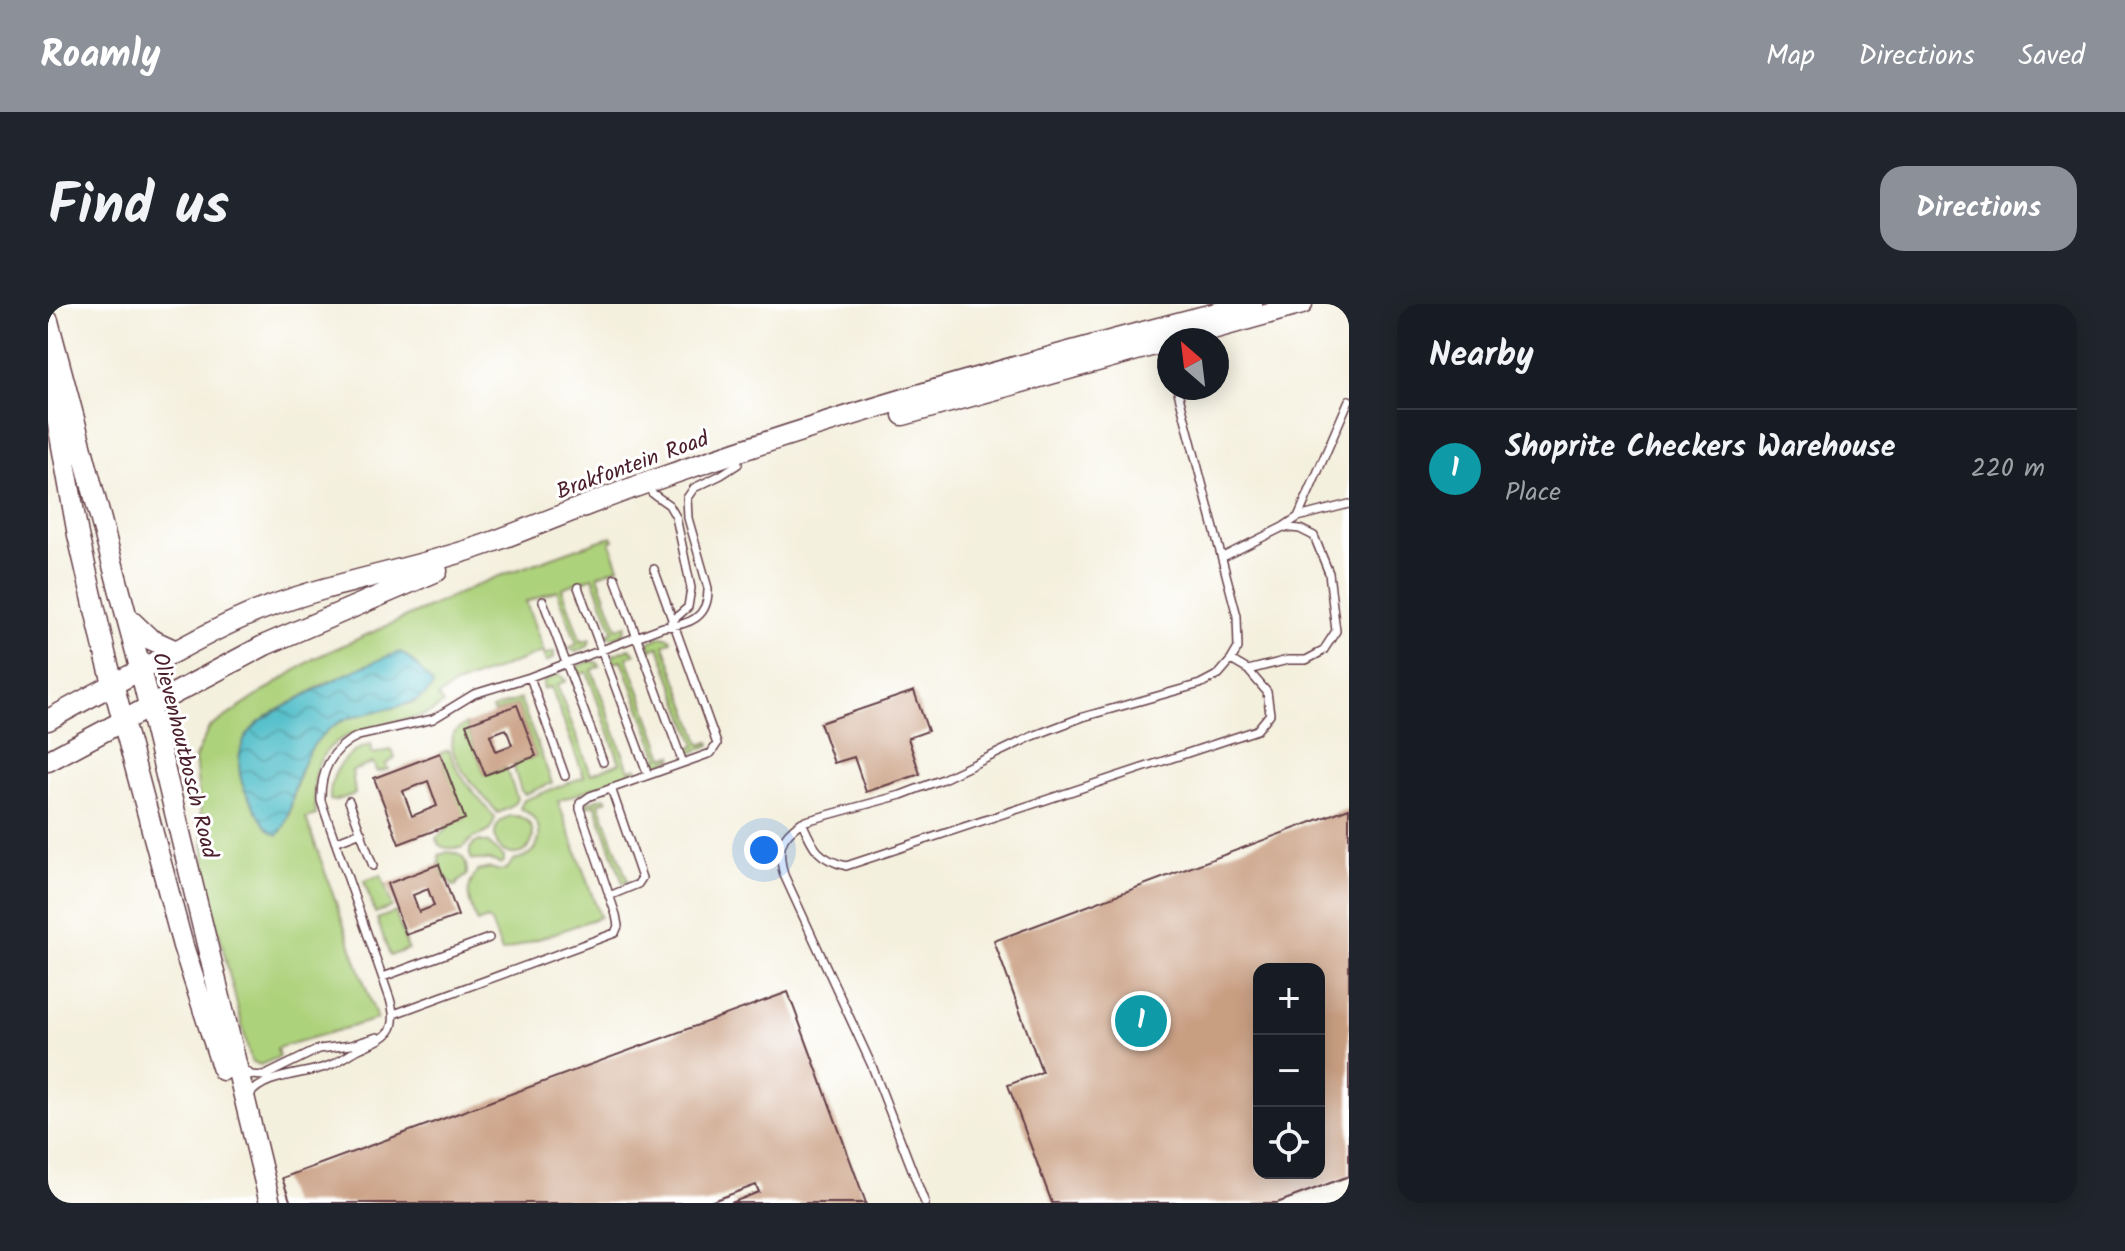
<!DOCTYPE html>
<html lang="en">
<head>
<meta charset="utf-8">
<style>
	body { margin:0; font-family:Kalam,sans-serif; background:#20242c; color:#f1f3f6 }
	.controls { position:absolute; right:24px; bottom:24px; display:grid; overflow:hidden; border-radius:16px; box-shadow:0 4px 20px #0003 }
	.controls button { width:72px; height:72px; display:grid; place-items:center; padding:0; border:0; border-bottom:2px solid #363941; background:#171b24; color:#f1f3f6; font:40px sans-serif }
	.compass { position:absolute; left:1109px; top:24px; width:72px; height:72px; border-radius:50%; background:#171b24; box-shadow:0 4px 20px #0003; rotate:332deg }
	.you { position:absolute; left:716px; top:546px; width:28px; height:28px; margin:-20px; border:6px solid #fff; border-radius:50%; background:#1a73e8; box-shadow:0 0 0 12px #1a73e833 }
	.badge { display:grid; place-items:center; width:52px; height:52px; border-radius:50%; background:#8c9099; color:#fff; font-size:26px; font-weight:700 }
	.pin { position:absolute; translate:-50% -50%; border:4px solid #fff; box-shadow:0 2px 8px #0006 }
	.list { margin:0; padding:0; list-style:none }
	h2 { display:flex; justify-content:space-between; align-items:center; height:104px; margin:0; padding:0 32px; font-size:34px }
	h2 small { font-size:26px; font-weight:400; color:#9ea1a6 }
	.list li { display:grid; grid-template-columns:52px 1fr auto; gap:24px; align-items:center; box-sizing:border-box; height:120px; padding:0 32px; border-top:2px solid #363941 }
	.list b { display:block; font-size:30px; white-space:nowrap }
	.list p { margin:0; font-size:26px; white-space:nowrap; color:#9ea1a6 }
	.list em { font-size:26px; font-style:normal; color:#9ea1a6 }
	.icon { flex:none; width:44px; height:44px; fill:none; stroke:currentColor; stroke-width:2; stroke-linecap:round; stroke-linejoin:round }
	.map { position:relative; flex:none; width:1301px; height:899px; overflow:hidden; border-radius:24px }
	header { display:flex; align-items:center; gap:48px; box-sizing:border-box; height:112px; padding:0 40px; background:#8c9099; color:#fff }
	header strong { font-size:38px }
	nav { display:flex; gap:44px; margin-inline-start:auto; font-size:28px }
	.intro { display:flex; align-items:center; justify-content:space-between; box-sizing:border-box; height:192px; padding:0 48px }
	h1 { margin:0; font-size:56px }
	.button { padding:20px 36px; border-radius:24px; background:#8c9099; color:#fff; font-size:28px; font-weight:700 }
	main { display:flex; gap:48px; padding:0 48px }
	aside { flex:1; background:#171b24; border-radius:24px; box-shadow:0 4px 20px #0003 }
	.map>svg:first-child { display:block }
	.grass { fill:#add27c; stroke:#7c7854; stroke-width:2; fill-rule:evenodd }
	.water { fill:url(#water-waves); stroke:#4e6f7a; stroke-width:2 }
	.building { fill:#c99f82; fill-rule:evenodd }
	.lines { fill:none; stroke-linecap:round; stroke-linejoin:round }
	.lane-casing { stroke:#643e46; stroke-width:10 }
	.secondary-casing { stroke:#643e46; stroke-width:23 }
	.lane { stroke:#fff; stroke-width:7 }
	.secondary { stroke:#fff; stroke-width:20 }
	.labels { text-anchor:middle; stroke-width:6; stroke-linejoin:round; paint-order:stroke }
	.street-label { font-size:22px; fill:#4a1f2b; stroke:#fff }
</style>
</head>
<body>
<header>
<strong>Roamly</strong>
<nav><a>Map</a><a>Directions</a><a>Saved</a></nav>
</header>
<div class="intro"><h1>Find us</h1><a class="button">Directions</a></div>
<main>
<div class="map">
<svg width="1301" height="899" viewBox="0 0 1301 899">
	<defs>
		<pattern id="water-waves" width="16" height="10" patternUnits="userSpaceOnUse" patternTransform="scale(2)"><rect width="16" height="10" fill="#52bfca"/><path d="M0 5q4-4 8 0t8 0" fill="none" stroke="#469ba4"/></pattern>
	</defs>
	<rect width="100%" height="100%" fill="#fff"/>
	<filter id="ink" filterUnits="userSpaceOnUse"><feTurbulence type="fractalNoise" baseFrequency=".0125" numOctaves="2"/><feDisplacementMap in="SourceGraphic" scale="16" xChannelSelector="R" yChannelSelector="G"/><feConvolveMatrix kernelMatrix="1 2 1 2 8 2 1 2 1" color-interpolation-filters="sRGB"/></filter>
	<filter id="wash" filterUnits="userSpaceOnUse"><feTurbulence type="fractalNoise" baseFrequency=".006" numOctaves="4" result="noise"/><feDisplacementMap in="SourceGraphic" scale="32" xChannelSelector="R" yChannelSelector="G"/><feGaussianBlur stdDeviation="1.8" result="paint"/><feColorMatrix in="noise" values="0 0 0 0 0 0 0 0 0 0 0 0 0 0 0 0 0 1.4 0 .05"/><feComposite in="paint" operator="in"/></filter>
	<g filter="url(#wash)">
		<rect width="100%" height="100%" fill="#f4f0de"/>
		<path class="grass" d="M564,232L566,236L562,238L571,263L550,271L569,324L578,321L576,329L565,334L557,331L565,327L545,273L514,284L533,338L542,335L540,342L528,348L521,344L529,340L509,286L478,298L497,351L506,348V354L498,358L494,348L405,382L390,393L395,400C390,403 385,408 379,410C370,414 358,415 349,417C289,431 258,441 268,511L258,514L329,715L229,744L231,753L212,761L203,757L160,585L147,454L161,424L265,355L443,275ZM351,349C364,353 373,368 383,378L366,399C334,405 291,410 268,436C254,451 245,492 241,512L218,413L280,378Z
			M614,332L622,334L623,337L616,341L653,441L661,438L662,441L643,449L639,445L648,442L611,343L602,346L601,338Z
			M582,344L587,350L579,353L616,453L625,451V454L607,462L603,458L611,454L574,356L565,358V351Z
			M542,357L550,359L552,362L544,366L581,466L589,464L590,467L510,497L552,613L454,648L443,618L439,615L429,619C421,596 415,589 429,567L442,564L453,567L460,564L465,556C496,552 501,518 472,504L476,496L536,473L503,383L495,385L496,376L511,370L518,377L509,381L543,470L572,459L539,368L530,371L529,363Z
			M472,395L504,479L477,490L473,487L465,461L488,452L469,401L446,409L444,405Z
			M418,420L437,471L458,464L469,494C466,504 458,505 450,509C436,492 399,457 404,433C405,427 414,423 418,420Z
			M323,440L324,450L344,446L347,454L337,461L341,465L329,468L325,459L304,467L307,490L286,497L282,496C281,468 297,449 323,440Z
			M401,446C409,472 430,493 447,514L442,527L425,534L414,544C402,543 393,548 388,534L398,526L397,523L416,515L392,449Z
			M556,493L559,496L551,499L580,578L575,579L547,500L538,503V499Z
			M447 531a19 19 0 1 1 38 0a19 19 0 1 1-38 0Z
			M432,537L440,539L456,553V558L453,560L442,556H424C419,546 422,541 432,537Z
			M400,548C415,549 419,556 419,571L409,579V581L405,582C402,576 399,576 395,571C391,566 391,558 391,551Z
			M333,571L344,603L327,609L316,577Z
			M347,608L360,645L342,652L329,615Z"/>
		<path class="water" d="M352,348C361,352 379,373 385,381C372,408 315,404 290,419C263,435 252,461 245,491C242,505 240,520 230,531C216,526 209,507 201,494C189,475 187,448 200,430C211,415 230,406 245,398C280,378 314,361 352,348Z"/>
		<g id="blocks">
			<path class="building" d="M866,387L880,427L860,434L872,470L818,488L806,453L786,459L772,419Z
				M469,401L488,452L437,471L418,420ZM458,425L464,441L448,447L442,431Z
				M392,449L417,515L351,540L326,474ZM380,477L389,502L364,512L355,487Z
				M1301,504V872L1229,899H1004L960,781L994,768L946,637ZM1211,665H1271V869H1211Z
				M391,560L410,612L358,631L339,580ZM380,585L386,602L371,608L365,591Z
				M740,688L818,899H683L711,888L708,881L659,899H243L234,874Z"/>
		</g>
	</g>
	<g filter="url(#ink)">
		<use href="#blocks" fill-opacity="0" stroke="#643e46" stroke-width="2"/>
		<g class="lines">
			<g class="lane-casing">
				<path id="lane" d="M1116,41L1121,57
					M604,189L621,201L628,213L643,284L640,303L623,318
					M1250,213L1301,200
					M1175,253L1235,223L1250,213L1301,96
					M567,274L635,459
					M530,283L600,471
					M495,297L555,458
					M1200,366L1240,356H1258L1275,347L1288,327L1281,269L1266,232L1252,225L1235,223
					M482,373L517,472
					M301,497L325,562
					M754,518C766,545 769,554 798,562L1209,426L1222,410L1219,388L1200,366L1183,356
					M287,538L313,528
					M561,592L590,580L594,574L563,484
					M335,673L441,634
					M346,710L567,629L570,622L568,611L532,505V499L542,492L663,449L669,440L606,265
					M196,765L203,771L216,772L271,745L303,741L329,733
					M201,792C215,770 257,771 280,762C292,758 302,749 313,744C340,732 352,728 342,695L273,497C272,469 283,444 310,432L385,415L426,390L482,373L615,323C641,321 661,314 660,284L640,214L639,194L646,184L673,171L690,160
					M877,899L824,762L736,571C729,545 731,533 754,518L853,491L895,475L985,432L1035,413L1152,380L1171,370L1183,356L1190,344L1189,312L1129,84"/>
			</g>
			<g class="secondary-casing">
				<path id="secondary" d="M0,17L88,348L222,899
					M1125,36L1254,0
					M0,64L30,231L58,353L135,642L175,766
					M855,111L1121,37
					M78,312L102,335L128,347
					M0,416C41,393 83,371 124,349C156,332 189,314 223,302C293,276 368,265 439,240C493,220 546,197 601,178C798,108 1001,51 1204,0
					M0,457L217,341L389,267"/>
			</g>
			<use href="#lane" class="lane"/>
			<use href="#secondary" class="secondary"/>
		</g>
	</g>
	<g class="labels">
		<g class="street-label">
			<text transform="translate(584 160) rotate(-20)" y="8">Brakfontein Road</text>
			<text transform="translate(138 451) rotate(76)" y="8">Olievenhoutbosch Road</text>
		</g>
	</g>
</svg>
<div class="controls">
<button>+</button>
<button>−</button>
<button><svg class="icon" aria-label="locate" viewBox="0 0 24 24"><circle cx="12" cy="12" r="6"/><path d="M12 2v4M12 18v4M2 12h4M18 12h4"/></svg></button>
</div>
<svg class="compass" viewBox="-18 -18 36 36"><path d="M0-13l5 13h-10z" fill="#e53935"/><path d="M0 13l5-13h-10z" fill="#9ea1a6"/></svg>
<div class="you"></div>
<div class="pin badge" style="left:1093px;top:717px;background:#0f9aa8">1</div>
</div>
<aside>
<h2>Nearby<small></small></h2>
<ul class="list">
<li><span class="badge" style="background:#0f9aa8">1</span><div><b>Shoprite Checkers Warehouse</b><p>Place</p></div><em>220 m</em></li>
</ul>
</aside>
</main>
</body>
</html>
